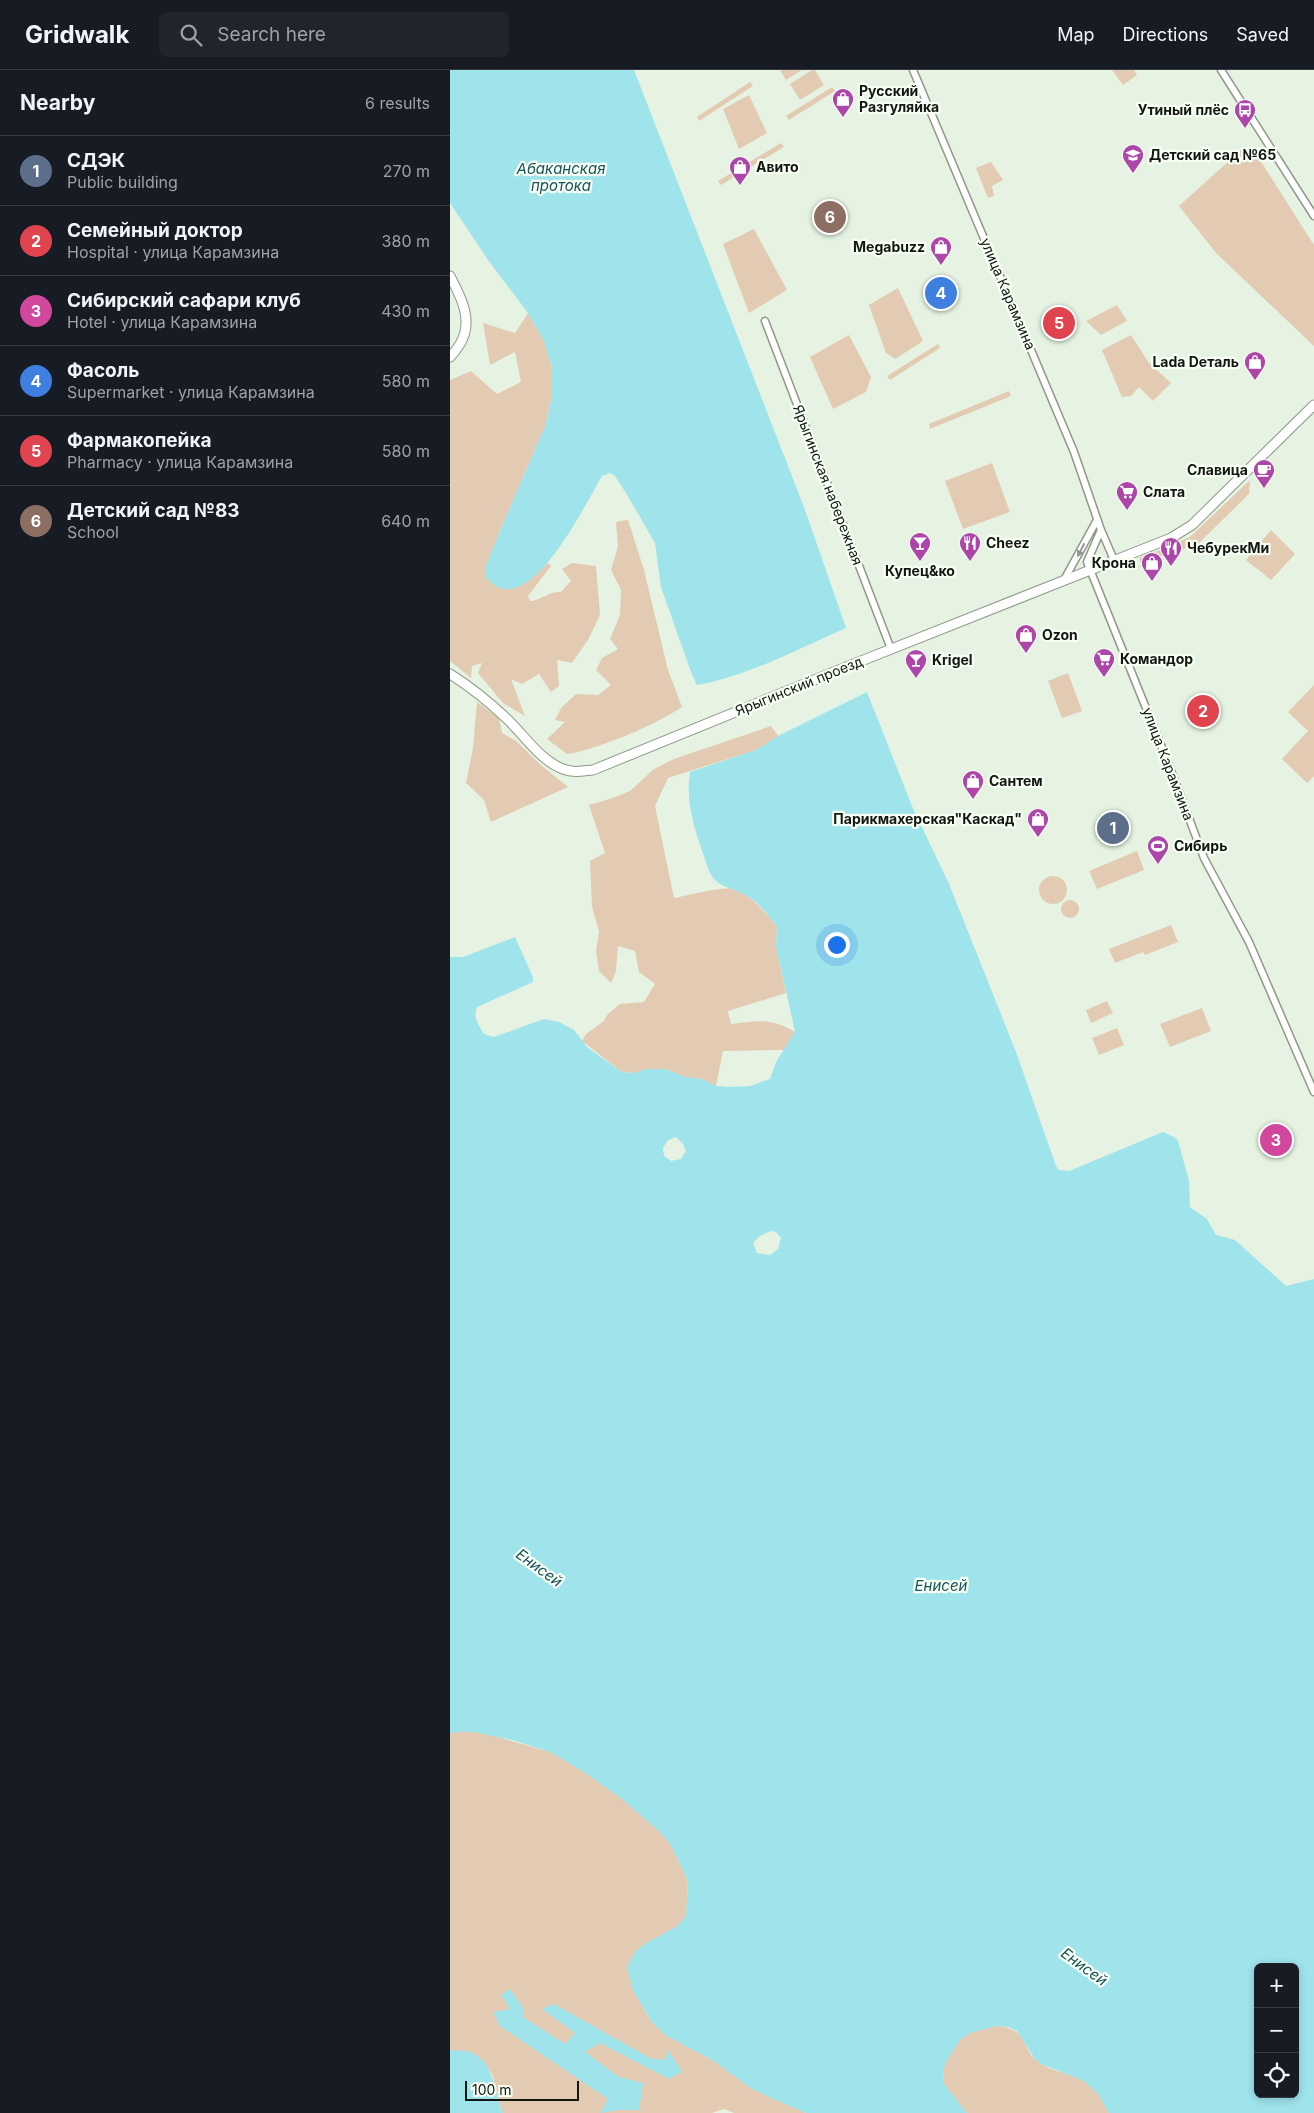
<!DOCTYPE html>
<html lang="en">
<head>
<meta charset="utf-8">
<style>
	body { margin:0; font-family:Inter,sans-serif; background:#20242c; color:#f1f3f6 }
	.controls { position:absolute; right:15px; bottom:15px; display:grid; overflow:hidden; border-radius:8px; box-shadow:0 2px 8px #0003 }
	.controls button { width:45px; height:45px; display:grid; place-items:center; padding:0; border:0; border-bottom:1px solid #363941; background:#171b24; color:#f1f3f6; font:25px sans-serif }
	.scale { position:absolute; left:15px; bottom:12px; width:114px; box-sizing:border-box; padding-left:5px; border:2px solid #131711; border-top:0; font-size:14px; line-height:18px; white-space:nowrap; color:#131711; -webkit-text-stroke:4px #f7fef4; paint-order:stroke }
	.you { position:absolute; left:386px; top:874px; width:18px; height:18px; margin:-12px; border:4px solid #fff; border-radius:50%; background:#1a73e8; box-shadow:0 0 0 8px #1a73e833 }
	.badge { display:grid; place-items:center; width:32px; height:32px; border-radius:50%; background:#0b8043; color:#fff; font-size:16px; font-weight:700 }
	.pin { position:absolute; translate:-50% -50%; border:2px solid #fff; box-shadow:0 1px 5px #0006 }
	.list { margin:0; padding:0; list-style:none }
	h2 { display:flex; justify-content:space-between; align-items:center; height:65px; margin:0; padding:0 20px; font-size:21px }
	h2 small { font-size:16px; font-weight:400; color:#9ea1a6 }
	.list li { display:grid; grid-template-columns:32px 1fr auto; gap:15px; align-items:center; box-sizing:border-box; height:70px; padding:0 20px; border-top:1px solid #363941 }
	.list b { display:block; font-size:19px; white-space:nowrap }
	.list p { margin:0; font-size:16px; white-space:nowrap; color:#9ea1a6 }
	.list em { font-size:16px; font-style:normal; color:#9ea1a6 }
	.icon { flex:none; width:28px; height:28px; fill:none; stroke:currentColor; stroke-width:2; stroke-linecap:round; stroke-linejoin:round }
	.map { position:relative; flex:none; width:864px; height:2043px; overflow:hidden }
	header { display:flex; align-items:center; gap:30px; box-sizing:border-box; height:70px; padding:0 25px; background:#171b24; border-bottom:1px solid #363941 }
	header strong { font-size:24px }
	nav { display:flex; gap:28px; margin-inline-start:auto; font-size:18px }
	.search { width:350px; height:45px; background:#20242c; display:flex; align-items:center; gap:12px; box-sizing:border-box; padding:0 18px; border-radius:8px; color:#9ea1a6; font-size:19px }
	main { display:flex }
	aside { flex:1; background:#171b24 }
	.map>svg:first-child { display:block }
	.green { fill:#e2cbb2 }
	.water { fill:#9fe3eb; fill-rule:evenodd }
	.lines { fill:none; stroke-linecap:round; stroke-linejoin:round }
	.street-casing { stroke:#8d9989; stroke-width:9 }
	.secondary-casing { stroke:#8d9989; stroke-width:11 }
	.street { stroke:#fff; stroke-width:6 }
	.secondary { stroke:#fff; stroke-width:9 }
	.oneway { fill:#959794 }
	.labels { text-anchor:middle; stroke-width:4.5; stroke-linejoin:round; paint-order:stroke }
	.poi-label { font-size:14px; font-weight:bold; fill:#131711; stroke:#f7fef4; text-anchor:start }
	.street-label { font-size:14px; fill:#131711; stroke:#f7fef4 }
	.water-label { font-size:15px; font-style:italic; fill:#19535a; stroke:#f7fef4 }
</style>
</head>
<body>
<header>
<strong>Gridwalk</strong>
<div class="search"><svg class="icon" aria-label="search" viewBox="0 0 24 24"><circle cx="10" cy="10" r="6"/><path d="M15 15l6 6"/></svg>Search here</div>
<nav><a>Map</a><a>Directions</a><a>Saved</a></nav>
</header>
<main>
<aside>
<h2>Nearby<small>6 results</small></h2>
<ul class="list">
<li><span class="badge" style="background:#5c6f8a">1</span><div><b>СДЭК</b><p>Public building</p></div><em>270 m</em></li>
<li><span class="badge" style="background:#e0444e">2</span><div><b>Семейный доктор</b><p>Hospital · улица Карамзина</p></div><em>380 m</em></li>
<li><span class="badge" style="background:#d1479c">3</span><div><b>Сибирский сафари клуб</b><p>Hotel · улица Карамзина</p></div><em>430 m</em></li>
<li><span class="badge" style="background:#3f7fe0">4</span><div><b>Фасоль</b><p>Supermarket · улица Карамзина</p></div><em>580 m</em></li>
<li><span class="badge" style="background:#e0444e">5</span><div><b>Фармакопейка</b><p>Pharmacy · улица Карамзина</p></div><em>580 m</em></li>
<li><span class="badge" style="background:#8d6e63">6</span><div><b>Детский сад №83</b><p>School</p></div><em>640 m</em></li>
</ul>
</aside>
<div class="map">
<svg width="864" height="2043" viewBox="0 0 864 2043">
	<rect width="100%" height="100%" fill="#e6f3e2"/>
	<path class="green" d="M330,0H352L336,10Z
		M362,0H365L374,15L350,30L340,14Z
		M662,0H684L687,5L673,15Z
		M300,12L303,16L249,51L247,47Z
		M382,17L385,21L339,50L336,46Z
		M299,25L317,63L289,79L273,39Z
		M331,73L334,77L271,115L268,111Z
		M791,80L810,90L864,175V276L766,183L729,136Z
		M541,92L553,110L542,116L544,126L538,128L526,98Z
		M304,159L337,220L299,243L273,174Z
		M448,218L473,271L445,289L436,283L419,235Z
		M667,235L677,251L651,265L636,251Z
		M78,243L94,271L102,298V327L96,354L47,468L55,520C74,514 85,506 98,493L101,496L78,526L80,531C92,530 99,521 111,522L121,511L112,499L122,493L146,496L150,545L138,570L122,593L107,590L109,616L101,622L89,604L72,614L61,609L75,646L53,633L28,603L32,593L22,596L21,608L0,591V310L21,301L47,324L71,312L65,282L40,295L33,253L65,263Z
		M399,265L421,307L416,322L383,339L360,287Z
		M681,265L699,293L721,313L703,331L689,317L681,326L672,327L652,280Z
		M488,274L490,278L440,310L437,306Z
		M559,321L561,326L480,359L479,354Z
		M542,393L560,442L513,459L495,411Z
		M800,410L799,424L748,474L691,493L689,488L721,476L741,466Z
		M178,450L194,500L218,600L232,637C207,654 147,680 117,684L97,669L115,652L105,650L111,638L126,624L148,625L161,615L146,600L152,588L168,579L160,569L170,545L171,520L161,500L168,476L166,452Z
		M821,460L845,484L821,510L796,490Z
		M618,603L632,641L612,648L598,611Z
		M864,615V706L857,713L832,689L858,661L838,642Z
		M27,632L49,648L52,663L66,671L92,696L118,717L41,752L34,730L16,713L23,678Z
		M321,656L328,666L306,680L218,708L205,736L224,828C235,826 274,816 282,819C301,824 315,842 327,856L326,876L336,923L278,941L281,954C309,951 320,947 345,962L334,980L273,981L266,1016L252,1009L235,1007L215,999H196L184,1003L172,1002L132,971L136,964L154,951L157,945L170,934L194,932L205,914L189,902L185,881L168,876L166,901L161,913L149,901L146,881L149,862L142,837L140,791L155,783L139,735L163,728L180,721L204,699L224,689Z
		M687,781L694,800L647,819L639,801Z
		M589 820a14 14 0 1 1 28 0a14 14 0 1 1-28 0Z
		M611 839a9 9 0 1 1 18 0a9 9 0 1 1-18 0Z
		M721,855L728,872L695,885L693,882L665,893L659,879Z
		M657,931L663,943L641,953L636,940Z
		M752,938L761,961L720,977L710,954Z
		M667,958L674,975L649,985L642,968Z
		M5,1662H24L41,1665L100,1682L134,1702L172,1729L210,1762L221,1775L238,1811L236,1846L226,1857L192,1936L201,1951L215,1965L264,1991L302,2019L356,2043H284L274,2039L262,2043H53C41,2019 52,2000 22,1988C15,1985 8,1981 0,1980V1664Z
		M546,1956C580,1958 569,1978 590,1993C603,2002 619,2003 633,2010C646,2016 653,2031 659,2043H517L494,2014L493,2003L495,1994L510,1970L520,1963Z"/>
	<path class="water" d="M0,0H184L354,437L396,558C350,578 296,607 247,615L241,602L211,517L205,473L176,423L165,406L160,403L152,406C136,433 75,560 35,506V498L47,468L96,354L102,327V298L94,271L78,243L38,190L0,133Z
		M417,622L462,736L499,814L566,982L606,1096L609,1100L619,1101L713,1062L724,1067L728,1071L739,1111L740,1137L757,1149L766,1165L785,1170L836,1216L864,1209V2043H659L649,2025L634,2011L591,1994L585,1989L567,1961L559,1957L546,1956L520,1963L510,1970L495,1994L493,2003L494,2014L517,2043H356L317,2026L302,2019L264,1991L215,1965L201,1951L183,1920L177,1897L185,1882L196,1873L226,1857L236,1846L238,1811L221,1775L210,1762L172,1729L134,1702L100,1682L62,1670L24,1662H5L0,1664V887H13L65,867L83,907V912L27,937C23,948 28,954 34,964L44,967L94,949L109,952L124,960L137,977L172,1002L184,1003L196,999H215L235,1007L252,1009L266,1016L279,1017L300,1016L320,1009L326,992L345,962L326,876L327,856C318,845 309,833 297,826C288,820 273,818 265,810C260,805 257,796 255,789C245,761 235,732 240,702L306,680L328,666ZM226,1067L233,1074L236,1081L231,1089L221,1091L214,1086L213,1078L218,1070ZM321,1161L326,1162L331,1168L328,1179L320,1185L307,1183L303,1173L310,1166ZM808,1897H845V2024H808Z
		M60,1919L73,1938V1947L115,1974L125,1963L92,1939L104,1934L200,1988L214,1990L219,1981L232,2002L219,2009L150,1973L135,1982L169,2007L193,2013L189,2040H167L150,2043L158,2029L50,1956L43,1942L60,1939L51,1925Z
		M0,1980C6,1981 14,1980 20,1982C46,1992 43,2023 53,2043H0Z"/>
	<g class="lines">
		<g class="street-casing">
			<path id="street" d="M463,0L624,382L651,460L664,490
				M771,0L864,146
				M315,251L441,579
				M651,460L637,492L717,690L754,788L799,872L864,1022
				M614,510L647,450"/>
		</g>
		<g class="secondary-casing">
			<path id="secondary" d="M0,206C11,227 24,251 10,274C7,279 4,283 0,287
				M0,604C19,616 38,631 55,647C73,663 89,690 113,699C124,703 132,701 143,700L401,595L721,468L742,455L864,335"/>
		</g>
		<use href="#street" class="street"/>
		<use href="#secondary" class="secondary"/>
	</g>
	<defs><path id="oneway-solid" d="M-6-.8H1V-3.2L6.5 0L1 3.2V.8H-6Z" transform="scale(1.25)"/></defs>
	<use class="oneway" href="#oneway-solid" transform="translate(631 480) rotate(117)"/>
	<defs>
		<g id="shop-pin" transform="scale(1.125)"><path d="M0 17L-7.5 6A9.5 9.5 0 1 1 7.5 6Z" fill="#ad46a9" stroke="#f7fef4"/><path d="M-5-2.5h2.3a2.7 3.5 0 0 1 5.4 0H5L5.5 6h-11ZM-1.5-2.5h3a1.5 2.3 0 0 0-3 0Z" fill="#fff"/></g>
		<g id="bus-pin" transform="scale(1.125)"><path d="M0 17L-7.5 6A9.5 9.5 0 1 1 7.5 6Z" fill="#ad46a9" stroke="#f7fef4"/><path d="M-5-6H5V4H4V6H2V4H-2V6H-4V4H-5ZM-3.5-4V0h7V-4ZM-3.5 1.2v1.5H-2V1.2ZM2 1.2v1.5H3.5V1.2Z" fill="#fff"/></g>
		<g id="school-pin" transform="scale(1.125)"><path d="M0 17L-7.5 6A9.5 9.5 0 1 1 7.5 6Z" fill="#ad46a9" stroke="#f7fef4"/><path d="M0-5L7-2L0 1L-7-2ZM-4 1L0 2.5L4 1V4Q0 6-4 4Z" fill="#fff"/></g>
		<g id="cafe-pin" transform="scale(1.125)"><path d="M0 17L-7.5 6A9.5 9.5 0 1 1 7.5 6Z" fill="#ad46a9" stroke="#f7fef4"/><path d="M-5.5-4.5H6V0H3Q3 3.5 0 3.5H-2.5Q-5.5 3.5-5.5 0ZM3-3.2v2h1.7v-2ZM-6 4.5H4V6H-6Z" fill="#fff"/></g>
		<g id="supermarket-pin" transform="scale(1.125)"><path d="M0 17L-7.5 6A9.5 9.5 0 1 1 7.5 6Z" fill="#ad46a9" stroke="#f7fef4"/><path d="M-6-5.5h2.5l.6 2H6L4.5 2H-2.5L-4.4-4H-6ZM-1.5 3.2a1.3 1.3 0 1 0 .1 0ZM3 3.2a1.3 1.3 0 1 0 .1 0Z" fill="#fff"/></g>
		<g id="bar-pin" transform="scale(1.125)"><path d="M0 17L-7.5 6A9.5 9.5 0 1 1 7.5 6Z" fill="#ad46a9" stroke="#f7fef4"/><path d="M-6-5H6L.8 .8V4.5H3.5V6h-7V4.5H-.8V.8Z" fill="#fff"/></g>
		<g id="restaurant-pin" transform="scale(1.125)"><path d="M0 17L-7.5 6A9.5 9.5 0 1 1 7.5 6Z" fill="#ad46a9" stroke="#f7fef4"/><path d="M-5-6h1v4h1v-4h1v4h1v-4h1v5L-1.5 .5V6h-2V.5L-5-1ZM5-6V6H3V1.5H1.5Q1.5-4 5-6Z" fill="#fff"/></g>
		<g id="stadium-pin" transform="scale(1.125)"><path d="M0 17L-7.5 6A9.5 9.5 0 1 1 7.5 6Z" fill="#ad46a9" stroke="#f7fef4"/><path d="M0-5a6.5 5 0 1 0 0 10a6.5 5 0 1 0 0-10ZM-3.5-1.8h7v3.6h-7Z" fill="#fff"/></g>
	</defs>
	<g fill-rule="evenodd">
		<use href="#shop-pin" x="393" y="29"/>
		<use href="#bus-pin" x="795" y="40"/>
		<use href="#school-pin" x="683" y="85"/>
		<use href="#shop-pin" x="290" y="97"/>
		<use href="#shop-pin" x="491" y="177"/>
		<use href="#shop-pin" x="805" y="292"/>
		<use href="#cafe-pin" x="814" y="400"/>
		<use href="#supermarket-pin" x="677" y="422"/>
		<use href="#bar-pin" x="470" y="473"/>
		<use href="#restaurant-pin" x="520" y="473"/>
		<use href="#restaurant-pin" x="721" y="478"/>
		<use href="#shop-pin" x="702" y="493"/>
		<use href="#shop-pin" x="576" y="565"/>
		<use href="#supermarket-pin" x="654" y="589"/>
		<use href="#bar-pin" x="466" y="590"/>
		<use href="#shop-pin" x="523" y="711"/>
		<use href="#shop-pin" x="588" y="749"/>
		<use href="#stadium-pin" x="708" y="776"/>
	</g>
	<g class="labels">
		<g class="poi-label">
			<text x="409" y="26">Русский<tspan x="409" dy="16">Разгуляйка</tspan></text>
			<text x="779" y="45" text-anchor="end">Утиный плёс</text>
			<text x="699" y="90">Детский сад №65</text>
			<text x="306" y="102">Авито</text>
			<text x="475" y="182" text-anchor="end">Megabuzz</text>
			<text x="789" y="297" text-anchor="end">Lada Dеталь</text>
			<text x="798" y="405" text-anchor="end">Славица</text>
			<text x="693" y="427">Слата</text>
			<text x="536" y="478">Cheez</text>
			<text x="737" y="483">ЧебурекМи</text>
			<text x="686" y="498" text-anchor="end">Крона</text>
			<text x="470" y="506" text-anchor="middle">Купец&amp;ко</text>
			<text x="592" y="570">Ozon</text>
			<text x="670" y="594">Командор</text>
			<text x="482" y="595">Krigel</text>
			<text x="539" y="716">Сантем</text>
			<text x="572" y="754" text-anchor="end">Парикмахерская"Каскад"</text>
			<text x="724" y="781">Сибирь</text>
		</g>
		<g class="street-label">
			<text transform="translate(558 224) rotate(67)" y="5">улица Карамзина</text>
			<text transform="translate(378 415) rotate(69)" y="5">Ярыгинская набережная</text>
			<text transform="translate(349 616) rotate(-22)" y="5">Ярыгинский проезд</text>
			<text transform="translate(718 694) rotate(69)" y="5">улица Карамзина</text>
		</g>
		<g class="water-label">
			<text x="111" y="104">Абаканская<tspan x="111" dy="17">протока</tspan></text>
			<text transform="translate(89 1498) rotate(36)" y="5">Енисей</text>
			<text x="491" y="1521">Енисей</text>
			<text transform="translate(634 1897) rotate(36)" y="5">Енисей</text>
		</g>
	</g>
</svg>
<div class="controls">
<button>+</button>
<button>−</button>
<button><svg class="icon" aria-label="locate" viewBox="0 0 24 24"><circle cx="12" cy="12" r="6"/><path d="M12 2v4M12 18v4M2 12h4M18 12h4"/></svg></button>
</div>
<div class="scale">100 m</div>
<div class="you"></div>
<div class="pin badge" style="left:663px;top:758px;background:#5c6f8a">1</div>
<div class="pin badge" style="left:753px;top:641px;background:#e0444e">2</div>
<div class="pin badge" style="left:826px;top:1070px;background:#d1479c">3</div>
<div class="pin badge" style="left:491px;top:223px;background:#3f7fe0">4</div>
<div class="pin badge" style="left:609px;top:253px;background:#e0444e">5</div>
<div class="pin badge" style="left:380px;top:147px;background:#8d6e63">6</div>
</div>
</main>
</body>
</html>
